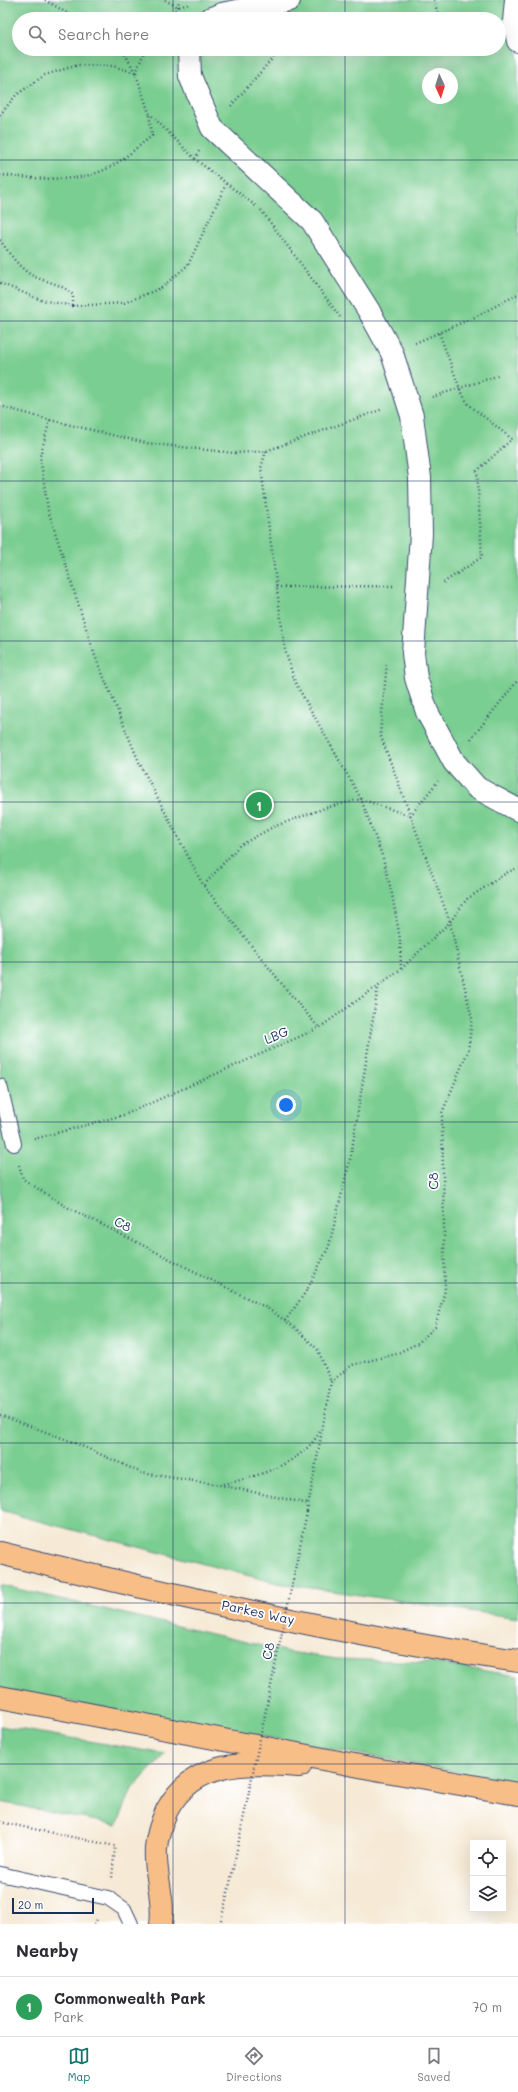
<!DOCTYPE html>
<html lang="en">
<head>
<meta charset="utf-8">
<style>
	body { margin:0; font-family:Mali,sans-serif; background:#f7f7f7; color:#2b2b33 }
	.controls { position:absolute; right:12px; bottom:12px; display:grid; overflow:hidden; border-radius:0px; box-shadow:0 4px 16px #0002 }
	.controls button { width:36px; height:36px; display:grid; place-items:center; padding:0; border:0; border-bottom:1px solid #e1e1e2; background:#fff; color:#2b2b33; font:20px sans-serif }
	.compass { position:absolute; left:422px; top:68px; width:36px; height:36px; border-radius:50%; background:#fff; box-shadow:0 4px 16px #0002; rotate:176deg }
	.scale { position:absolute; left:12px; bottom:10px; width:82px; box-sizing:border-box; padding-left:4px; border:2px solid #1b2f5e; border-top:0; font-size:11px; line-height:14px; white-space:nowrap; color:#1b2f5e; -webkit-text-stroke:3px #fff; paint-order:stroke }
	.you { position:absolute; left:286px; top:1105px; width:14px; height:14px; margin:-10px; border:3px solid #fff; border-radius:50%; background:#1a73e8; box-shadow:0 0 0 6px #1a73e833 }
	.badge { display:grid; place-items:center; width:26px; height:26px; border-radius:50%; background:#0f766e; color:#fff; font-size:13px; font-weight:700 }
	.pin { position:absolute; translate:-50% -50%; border:2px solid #fff; box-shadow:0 1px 4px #0006 }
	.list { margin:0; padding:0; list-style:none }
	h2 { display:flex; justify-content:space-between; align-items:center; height:52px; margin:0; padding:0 16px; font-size:17px }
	h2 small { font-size:13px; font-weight:400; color:#7c7c81 }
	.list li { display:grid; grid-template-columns:26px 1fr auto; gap:12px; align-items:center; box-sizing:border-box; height:60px; padding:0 16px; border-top:1px solid #e1e1e2 }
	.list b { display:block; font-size:15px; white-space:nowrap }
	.list p { margin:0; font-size:13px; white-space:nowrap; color:#7c7c81 }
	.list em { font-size:13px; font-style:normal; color:#7c7c81 }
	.icon { flex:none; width:22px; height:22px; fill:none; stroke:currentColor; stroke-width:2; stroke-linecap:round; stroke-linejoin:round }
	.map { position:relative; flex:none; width:518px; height:1924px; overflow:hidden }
	.search { position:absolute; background:#fff; box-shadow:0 4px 16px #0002; left:12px; right:12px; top:12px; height:44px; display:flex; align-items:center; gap:10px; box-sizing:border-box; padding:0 14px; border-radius:22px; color:#7c7c81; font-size:15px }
	.sheet { height:112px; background:#fff }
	nav { display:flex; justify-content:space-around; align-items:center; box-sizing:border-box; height:56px; border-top:1px solid #e1e1e2; background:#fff; font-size:11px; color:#7c7c81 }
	nav a { display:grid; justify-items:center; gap:2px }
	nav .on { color:#0f766e }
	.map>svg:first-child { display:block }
	.green { fill:#7ace91; stroke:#4a7e78; fill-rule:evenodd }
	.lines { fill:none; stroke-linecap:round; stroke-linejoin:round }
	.lane-casing { stroke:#3c4b70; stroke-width:16 }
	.street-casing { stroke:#3c4b70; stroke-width:24 }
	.highway-casing { stroke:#3c4b70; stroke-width:24 }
	.path { stroke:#3c4b70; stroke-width:2.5; stroke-dasharray:1 3; stroke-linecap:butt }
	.lane { stroke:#fff; stroke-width:14 }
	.street { stroke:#fff; stroke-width:22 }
	.highway { stroke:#f7be88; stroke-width:22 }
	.path-bridge { stroke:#3c4b70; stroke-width:2.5; stroke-dasharray:1 3; stroke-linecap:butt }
	.grid { fill:none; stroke:#1b2f5e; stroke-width:1; stroke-opacity:0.55 }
	.labels { text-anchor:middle; stroke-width:3.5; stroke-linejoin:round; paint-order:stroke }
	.street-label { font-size:13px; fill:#1b2f5e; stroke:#fff }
</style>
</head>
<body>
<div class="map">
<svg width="518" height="1924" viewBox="0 0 518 1924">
	<rect width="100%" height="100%" fill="#fff"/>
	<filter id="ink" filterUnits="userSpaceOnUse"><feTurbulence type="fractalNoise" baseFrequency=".025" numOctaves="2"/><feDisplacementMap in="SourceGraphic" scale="8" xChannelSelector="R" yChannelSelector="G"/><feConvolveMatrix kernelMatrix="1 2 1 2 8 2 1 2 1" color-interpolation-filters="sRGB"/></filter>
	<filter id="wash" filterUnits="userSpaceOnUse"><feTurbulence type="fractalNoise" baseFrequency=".012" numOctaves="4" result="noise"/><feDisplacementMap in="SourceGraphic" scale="16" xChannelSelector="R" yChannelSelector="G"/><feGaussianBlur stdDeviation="0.9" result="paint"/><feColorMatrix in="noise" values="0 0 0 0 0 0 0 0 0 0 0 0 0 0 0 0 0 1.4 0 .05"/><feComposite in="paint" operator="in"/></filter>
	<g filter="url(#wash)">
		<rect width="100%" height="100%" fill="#f6ead6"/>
		<path class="green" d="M0,0H518V1618L277,1583L0,1511ZM19,19H499V49H19ZM428,74H452V98H428Z
			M0,1585L289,1652L337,1659L428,1662L518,1676V1783L0,1689Z
			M0,1726L165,1754L132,1789L117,1825L0,1802Z"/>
	</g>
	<g filter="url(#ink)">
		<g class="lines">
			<g class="lane-casing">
				<path id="lane" d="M0,1086L14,1144
					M0,1874L108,1898L124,1909L131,1924"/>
			</g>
			<g class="street-casing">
				<path id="street" d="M516,0L514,21L518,41
					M209,19L222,14L289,0
					M189,49L190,76L212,128L312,221L369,311L392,353L412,416L420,478L421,534L413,653L416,678L427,712L454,762L477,788L518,810"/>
			</g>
			<g class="highway-casing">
				<path id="highway" d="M0,1553C171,1595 344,1635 518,1661
					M0,1697L375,1769L518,1794
					M161,1924C165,1898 154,1874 156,1848C157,1836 162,1821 167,1810C195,1758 250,1763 300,1766"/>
			</g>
			<path class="path" d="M45,0L77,19
				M165,0L178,7L189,4
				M434,0L439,19
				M167,19L178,7L179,0
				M119,49L125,54L136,74L149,113L195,159L257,207
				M136,73L145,49
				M231,106L278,52L293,49
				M0,115L16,95L45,75L78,65L113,66L136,73
				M195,159L199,151
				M0,175C34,178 78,185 110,167C125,159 138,146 152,136L149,113
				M261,210L340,317
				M0,240C9,252 17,266 31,275C46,283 60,282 73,295V306
				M0,283L41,300L73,306L124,303L161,288L188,265L227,182
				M439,333L460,389L468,404L512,439L477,471L482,557L443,583
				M415,343L475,317L518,294
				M432,397L500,375
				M0,406L50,420L146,443L234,453L266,451L383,409
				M50,420L40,456L48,510L95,656L139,762L203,885L286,989L319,1028
				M266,451L261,468L285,650L295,682L361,799L383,858L392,894L400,939L401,969
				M276,587L393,586
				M471,739L518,680
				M204,885L239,846L273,827L325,808L361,799L410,816L438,781
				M34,1139L124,1115L319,1028L401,969L450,922L467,899L508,872L518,868
				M19,1165L23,1179L65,1206L267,1308L294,1327L318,1350L331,1382
				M285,1321L307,1290L329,1246L351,1155L378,987
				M0,1415L73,1442L142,1473L220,1485L309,1504
				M223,1484C257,1477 305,1463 321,1429
				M307,1512L331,1382L352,1365L396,1354L418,1343L435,1327L445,1290L442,1113L468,1051L472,1019L450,922L380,734L387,663
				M0,1822L115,1846L112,1878
				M94,1924L98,1918"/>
			<use href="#lane" class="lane"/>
			<use href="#street" class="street"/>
			<use href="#highway" class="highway"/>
			<path class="path-bridge" d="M220,1924L229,1888L307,1512"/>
		</g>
	</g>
	<path class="grid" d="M173,0V19M345,0V19M173,49V1924M345,49V1924M0,160H518M0,321H518M0,481H518M0,641H518M0,802H518M0,962H518M0,1122H518M0,1283H518M0,1443H518M0,1603H518M0,1764H518"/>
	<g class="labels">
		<g class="street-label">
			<text transform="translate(276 1035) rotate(-23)" y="5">LBG</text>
			<text transform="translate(433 1181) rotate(-91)" y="5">C8</text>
			<text transform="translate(123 1224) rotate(27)" y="5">C8</text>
			<text transform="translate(258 1612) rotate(12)" y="5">Parkes Way</text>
			<text transform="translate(268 1651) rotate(-78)" y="5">C8</text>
		</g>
	</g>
</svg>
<div class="controls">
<button><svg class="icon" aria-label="locate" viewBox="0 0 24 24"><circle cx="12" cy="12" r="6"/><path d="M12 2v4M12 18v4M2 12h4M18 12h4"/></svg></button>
<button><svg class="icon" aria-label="layers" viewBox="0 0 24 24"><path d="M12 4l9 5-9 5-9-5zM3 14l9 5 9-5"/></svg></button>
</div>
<svg class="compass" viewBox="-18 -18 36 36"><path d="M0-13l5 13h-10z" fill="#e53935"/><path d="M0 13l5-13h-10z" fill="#7c7c81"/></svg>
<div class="scale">20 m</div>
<div class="you"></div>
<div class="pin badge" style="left:259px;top:805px;background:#2e9e5b">1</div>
<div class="search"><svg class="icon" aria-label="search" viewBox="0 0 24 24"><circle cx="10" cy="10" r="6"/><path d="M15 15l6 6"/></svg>Search here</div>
</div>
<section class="sheet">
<h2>Nearby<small></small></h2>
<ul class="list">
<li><span class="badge" style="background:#2e9e5b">1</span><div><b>Commonwealth Park</b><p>Park</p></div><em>70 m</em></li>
</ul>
</section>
<nav>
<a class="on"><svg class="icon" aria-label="map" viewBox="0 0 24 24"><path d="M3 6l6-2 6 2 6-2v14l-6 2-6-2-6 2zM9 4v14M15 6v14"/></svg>Map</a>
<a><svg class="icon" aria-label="directions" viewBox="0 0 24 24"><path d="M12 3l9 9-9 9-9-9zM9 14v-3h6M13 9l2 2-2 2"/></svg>Directions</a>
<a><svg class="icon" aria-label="saved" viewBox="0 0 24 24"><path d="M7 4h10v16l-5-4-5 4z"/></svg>Saved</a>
</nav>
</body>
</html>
